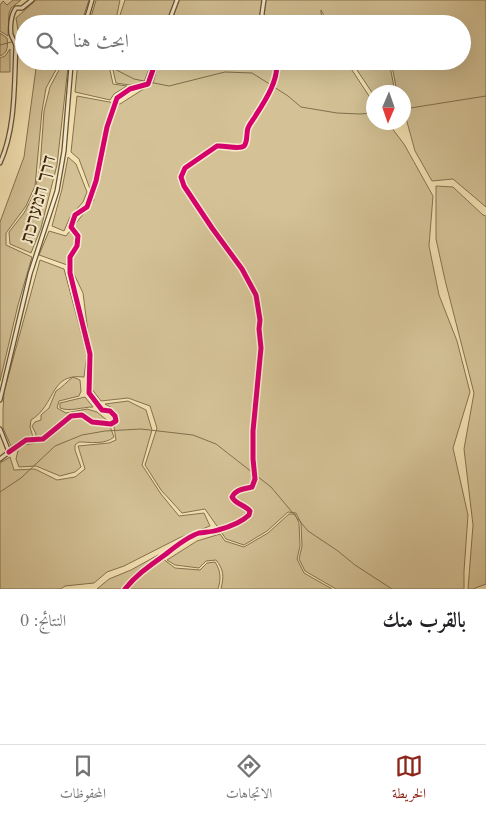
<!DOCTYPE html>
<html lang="ar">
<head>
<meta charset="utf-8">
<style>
	body { margin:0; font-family:"Old Standard TT",Amiri,"Frank Ruhl Libre",serif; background:#f6f6f6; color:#202124; direction:rtl }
	.compass { position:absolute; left:366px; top:85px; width:45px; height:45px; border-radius:50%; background:#fff; box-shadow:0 5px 20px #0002; rotate:182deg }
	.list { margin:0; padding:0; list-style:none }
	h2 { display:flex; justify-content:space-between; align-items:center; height:65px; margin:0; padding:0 20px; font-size:21px }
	h2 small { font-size:16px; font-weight:400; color:#757577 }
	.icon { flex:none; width:28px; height:28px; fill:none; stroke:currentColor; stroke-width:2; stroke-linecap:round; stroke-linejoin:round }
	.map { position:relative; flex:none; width:486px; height:589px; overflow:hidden; direction:ltr }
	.search { position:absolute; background:#fff; box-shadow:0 5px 20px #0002; left:15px; right:15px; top:15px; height:55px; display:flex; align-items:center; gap:12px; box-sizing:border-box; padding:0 18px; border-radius:28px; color:#757577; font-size:19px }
	.sheet { height:155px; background:#fff }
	nav { display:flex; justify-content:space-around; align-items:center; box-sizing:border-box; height:70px; border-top:1px solid #e0e0e0; background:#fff; font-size:14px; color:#757577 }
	nav a { display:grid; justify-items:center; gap:2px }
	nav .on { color:#8f2418 }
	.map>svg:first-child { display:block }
	.green { fill:#d4c296; stroke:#86724f }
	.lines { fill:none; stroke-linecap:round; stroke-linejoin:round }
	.stream { stroke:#826f4c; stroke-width:1 }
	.minor-casing { stroke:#675333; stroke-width:5.5 }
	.minor { stroke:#f8ecce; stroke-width:3 }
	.cycleway-casing { stroke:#f8ecce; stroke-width:8 }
	.cycleway { stroke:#d6006c; stroke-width:5 }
	.labels { text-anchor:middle; stroke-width:4; stroke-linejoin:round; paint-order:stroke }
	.street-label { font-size:19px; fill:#382308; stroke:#f8ecce }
</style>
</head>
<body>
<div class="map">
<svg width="486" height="589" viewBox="0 0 486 589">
	<rect width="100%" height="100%" fill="#f4e2b3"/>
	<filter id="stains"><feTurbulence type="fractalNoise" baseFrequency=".004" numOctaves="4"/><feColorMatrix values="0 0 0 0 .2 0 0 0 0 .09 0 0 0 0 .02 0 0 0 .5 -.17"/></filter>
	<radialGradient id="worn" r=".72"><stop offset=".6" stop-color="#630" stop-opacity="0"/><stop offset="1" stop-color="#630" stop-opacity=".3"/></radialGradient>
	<path class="green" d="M13,0H21L11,8L9,13L8,36L0,31V5L3,1L7,5Z
		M36,0H89L81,24H24V32L18,30L16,18Z
		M96,0H120L115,24H89Z
		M125,0H175L166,24H117Z
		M179,0H486V207L453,179L432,181L415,151L404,111V92H397L391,61H462V24H383L382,18V24H328L321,10V13L325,24H169Z
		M0,33L7,38C8,46 8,53 0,56Z
		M10,49V72H0V58L5,56Z
		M37,61H68L58,66L46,88L42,111L35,186L26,206L6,233V245L32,257L18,305L0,381V222L24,157Z
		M78,61H108L113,84L127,86L114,94L110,100L75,92Z
		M111,61H152L144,82L136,86L116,83Z
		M159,61H346L373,102L374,122L388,123L404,144L433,196L429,246L439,295L457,341L470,392L453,448L468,515L464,571V589H336L305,571L299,559L302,546L301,523L296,513L288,512L267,531L244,545L226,539L205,509L182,513L161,490L145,465L157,428L150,406L128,398L101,401L91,388V356L83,293L70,266L39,255L49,231L66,236L94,200L79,159L71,152L77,96L120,104L153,83Z
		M351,61H389L395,92H374L373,94Z
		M68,67L57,165L41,228L31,253L10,244L9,232L24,213L34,194L40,168L44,111L50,87L60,68Z
		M68,157L76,164L87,192L83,202L70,217L64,231L52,226L62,189Z
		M436,186L453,187L483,215L486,216V584L473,589H468L473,525L464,449L474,393L445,280L436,239Z
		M40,260L64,269L87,355L84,377C56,374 56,392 43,409C40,413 36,417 31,420L30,427L33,437H24L11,446L3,428V410L4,392Z
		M73,377L80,380L81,391L79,396L59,401L57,408L66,413L87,409L97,412L108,421L114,437C105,445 90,442 79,442L75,445V450L81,467L75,472L60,476L36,466L19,467L16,459L19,446L35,443L36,434L32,426L35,422L41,420V415L49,408L56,391C63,387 66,382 73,377Z
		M85,397L93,407C82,407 70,412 60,408V403Z
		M128,401L146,410L152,430L142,465L161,494L179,516L204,513L210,526L179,538L124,566L107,572L94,583L65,586L61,589H0V463L10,457L14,470L35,469L57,480L75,477L85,469L78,446L109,443L116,440L114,427L117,423V413L112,408L105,404Z
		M289,514H295L299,523L300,546L297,559L304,573L332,589H221C224,576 224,570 216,560L206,561L199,568L175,565L167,560L197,541L220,534L225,541L244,547L268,533Z
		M158,555L175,568L200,570L207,563L215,562C221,571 221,579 218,589H97L109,579L131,570Z"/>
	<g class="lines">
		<path class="stream" d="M0,45L19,40L24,41
			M99,61L134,79L169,86L225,72L252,73L271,85
			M274,87L288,96L301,107L337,113L360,114L374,113
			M404,109L486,96
			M0,492L21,478L55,446L82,435L105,431L141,429L193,435L216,444L271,487L308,531L338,551L355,565L392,589"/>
		<g class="minor-casing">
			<path id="minor" d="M85,24L92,0
				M168,24L177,0
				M263,24L262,14L264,0
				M0,163C16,128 14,84 16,46C15,41 12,38 11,34C10,26 11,14 16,8H22L32,0
				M0,400L30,274L57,191L64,151L71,66L73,61
				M0,429L9,452L0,459
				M9,452L26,440L43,439L71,416L82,415L92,422L111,424L116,421L115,416L110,411L102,410L89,393L90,354L70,273V257L77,246L78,236L71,227L75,215L87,207L96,181L107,127L117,98L130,89L148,84L156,61
				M125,589C137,574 151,565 166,554C176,546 187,537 199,533C205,532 212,532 218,530C229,527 241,523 249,515L250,511C245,505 235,504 232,497C236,489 244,489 252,487L255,479L253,459V431L261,348L259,329L260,320L256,295L242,269L212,228L184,186L181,177L185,168L217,146C224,145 239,150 244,146C248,142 246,133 248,128C250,123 254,119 256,115C265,101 280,78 276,61"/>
		</g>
		<use href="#minor" class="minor"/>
		<g class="cycleway-casing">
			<path id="cycleway" d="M9,452L26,440L43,439L71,416L82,415L92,422L111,424L116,421L115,416L110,411L102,410L89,393L90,354L70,273V257L77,246L78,236L71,227L75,215L87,207L96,181L107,127L117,98L130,89L148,84L156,61
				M125,589C137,574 151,565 166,554C176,546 187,537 199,533C205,532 212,532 218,530C229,527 241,523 249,515L250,511C245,505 235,504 232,497C236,489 244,489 252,487L255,479L253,459V431L261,348L259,329L260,320L256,295L242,269L212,228L184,186L181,177L185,168L217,146C224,145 239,150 244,146C248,142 246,133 248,128C250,123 254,119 256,115C265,101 280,78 276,61"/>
		</g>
		<use href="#cycleway" class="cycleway"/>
	</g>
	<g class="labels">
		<g class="street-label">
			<text transform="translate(37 199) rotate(-75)" y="7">דרך המערכת</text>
		</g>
	</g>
	<rect width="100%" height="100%" filter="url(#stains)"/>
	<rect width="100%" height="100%" fill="url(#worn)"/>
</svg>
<svg class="compass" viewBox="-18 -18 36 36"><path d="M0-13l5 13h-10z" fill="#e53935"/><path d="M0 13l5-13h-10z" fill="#757577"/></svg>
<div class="search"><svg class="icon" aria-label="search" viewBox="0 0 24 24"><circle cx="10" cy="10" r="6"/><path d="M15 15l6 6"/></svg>ابحث هنا</div>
</div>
<section class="sheet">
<h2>بالقرب منك<small>النتائج: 0</small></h2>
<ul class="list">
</ul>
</section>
<nav>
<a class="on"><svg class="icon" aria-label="map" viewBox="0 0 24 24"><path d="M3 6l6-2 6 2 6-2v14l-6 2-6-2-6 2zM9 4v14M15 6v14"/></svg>الخريطة</a>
<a><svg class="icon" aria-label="directions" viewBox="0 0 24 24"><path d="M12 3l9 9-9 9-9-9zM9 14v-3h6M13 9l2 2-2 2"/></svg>الاتجاهات</a>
<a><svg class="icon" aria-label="saved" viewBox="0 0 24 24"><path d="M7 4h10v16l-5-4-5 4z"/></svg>المحفوظات</a>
</nav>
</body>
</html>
